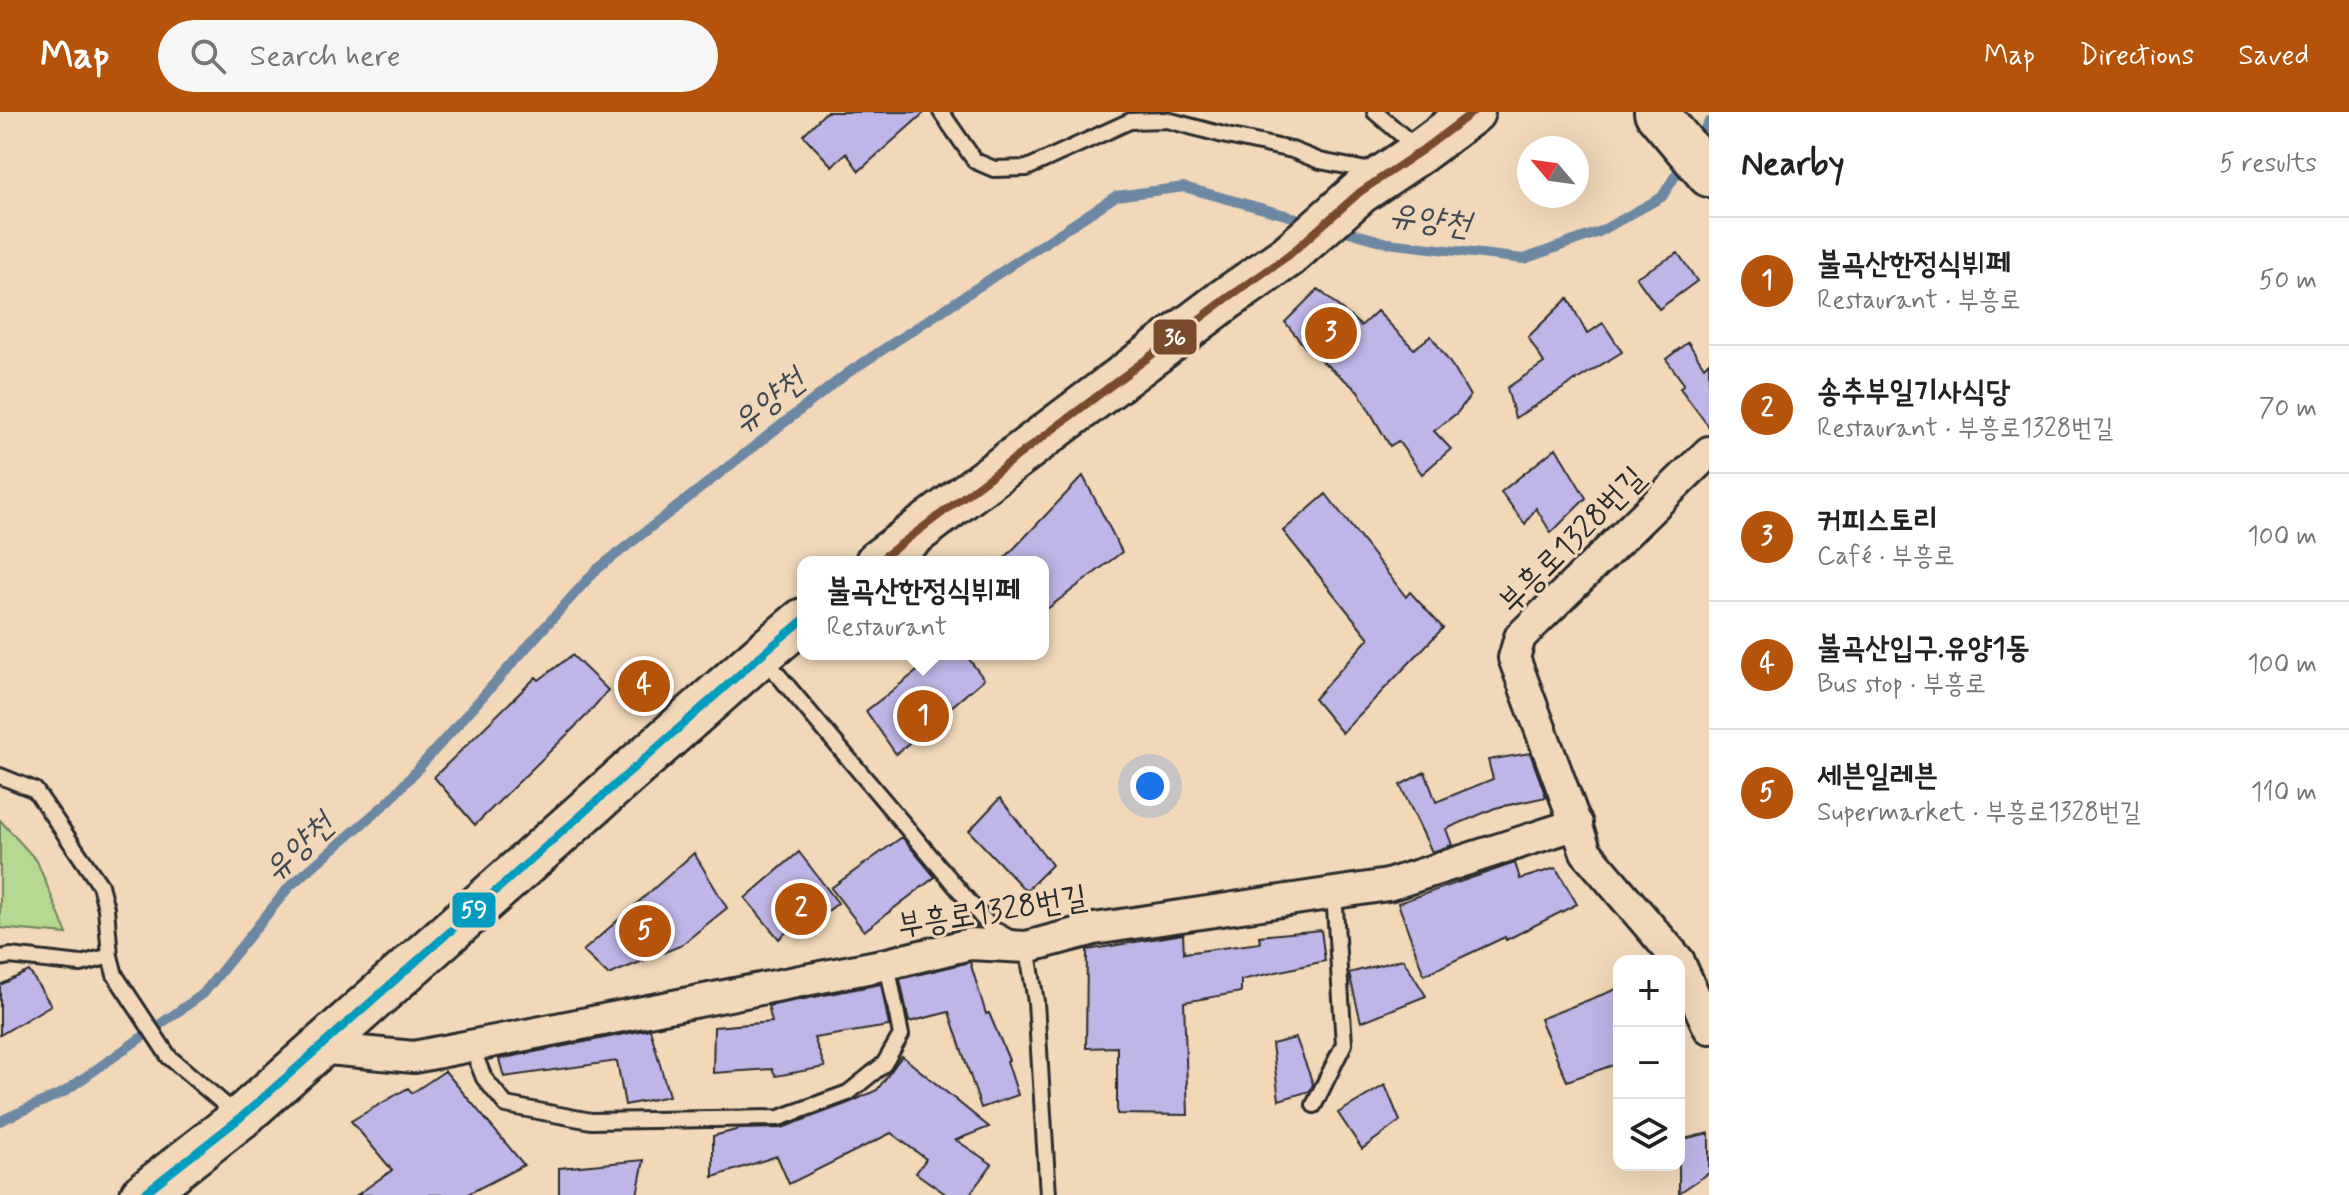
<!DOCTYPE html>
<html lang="en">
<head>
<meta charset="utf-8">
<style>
	body { margin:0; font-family:Mynerve,"Poor Story",sans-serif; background:#f6f6f6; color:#202124 }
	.controls { position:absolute; right:24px; bottom:24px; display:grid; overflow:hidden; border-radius:16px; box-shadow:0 8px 32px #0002 }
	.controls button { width:72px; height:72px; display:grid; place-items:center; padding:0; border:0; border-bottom:2px solid #e0e0e0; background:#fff; color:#202124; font:40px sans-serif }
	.compass { position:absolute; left:1517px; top:24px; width:72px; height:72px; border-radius:50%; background:#fff; box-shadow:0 8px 32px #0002; rotate:299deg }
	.you { position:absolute; left:1150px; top:674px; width:28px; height:28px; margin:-20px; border:6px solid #fff; border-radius:50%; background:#1a73e8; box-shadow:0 0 0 12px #1a73e833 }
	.badge { display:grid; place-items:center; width:52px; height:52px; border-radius:50%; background:#b45309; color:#fff; font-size:26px; font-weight:700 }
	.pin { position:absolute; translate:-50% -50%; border:4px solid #fff; box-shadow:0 2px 8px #0006 }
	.popup { position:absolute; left:797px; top:444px; width:252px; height:104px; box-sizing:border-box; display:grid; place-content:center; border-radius:16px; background:#fff; filter:drop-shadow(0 2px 6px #0005); font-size:26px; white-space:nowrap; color:#757577 }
	.popup b { font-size:30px; color:#202124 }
	.popup::after { content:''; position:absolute; left:50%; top:100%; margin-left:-16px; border:16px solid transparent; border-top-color:#fff }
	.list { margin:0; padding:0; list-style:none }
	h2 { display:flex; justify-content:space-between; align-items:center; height:104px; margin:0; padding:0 32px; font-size:34px }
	h2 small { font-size:26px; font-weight:400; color:#757577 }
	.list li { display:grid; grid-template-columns:52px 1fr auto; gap:24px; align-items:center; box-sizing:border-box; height:128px; padding:0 32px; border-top:2px solid #e0e0e0 }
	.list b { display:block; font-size:30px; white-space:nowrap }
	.list p { margin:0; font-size:26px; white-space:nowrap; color:#757577 }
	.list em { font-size:26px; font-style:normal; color:#757577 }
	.icon { flex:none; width:44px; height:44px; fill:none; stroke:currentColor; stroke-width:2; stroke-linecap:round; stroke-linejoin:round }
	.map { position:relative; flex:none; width:1709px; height:1083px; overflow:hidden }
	header { display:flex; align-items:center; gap:48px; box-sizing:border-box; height:112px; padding:0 40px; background:#b45309; color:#fff }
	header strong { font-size:38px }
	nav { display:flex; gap:44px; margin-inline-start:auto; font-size:28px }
	.search { width:560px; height:72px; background:#f6f6f6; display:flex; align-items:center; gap:20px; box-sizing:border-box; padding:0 28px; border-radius:44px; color:#757577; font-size:30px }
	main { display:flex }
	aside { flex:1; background:#fff }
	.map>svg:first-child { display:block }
	.green { fill:#b5d993; stroke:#70825f; stroke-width:2 }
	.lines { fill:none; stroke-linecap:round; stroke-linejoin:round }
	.stream { stroke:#6d88a3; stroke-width:10 }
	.building { fill:#bfb5e6; stroke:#2b2b2b; stroke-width:2 }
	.lane-casing { stroke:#2b2b2b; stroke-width:20 }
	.street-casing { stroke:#2b2b2b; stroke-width:36 }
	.secondary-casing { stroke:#2b2b2b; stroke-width:48 }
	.lane { stroke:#f2d8b9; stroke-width:14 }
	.street { stroke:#f2d8b9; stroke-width:30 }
	.secondary { stroke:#f2d8b9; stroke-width:42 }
	.bus-1-casing { stroke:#f2d8b9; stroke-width:14 }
	.bus-2-casing { stroke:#f2d8b9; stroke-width:14 }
	.bus-1 { stroke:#049cbe; stroke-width:8 }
	.bus-2 { stroke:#7a4b2a; stroke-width:8 }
	.labels { text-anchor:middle; stroke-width:6; stroke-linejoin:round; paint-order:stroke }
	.street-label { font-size:32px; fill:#2b2b2b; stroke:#f2d8b9 }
	.water-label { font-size:34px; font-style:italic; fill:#414a53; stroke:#f2d8b9 }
	.line-badge { stroke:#f2d8b9; stroke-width:3 }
	.badge-label { font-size:22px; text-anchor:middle; font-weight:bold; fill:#fff }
</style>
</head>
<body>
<header>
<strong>Map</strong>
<div class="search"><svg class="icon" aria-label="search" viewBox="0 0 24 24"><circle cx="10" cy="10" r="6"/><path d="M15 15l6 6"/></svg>Search here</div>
<nav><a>Map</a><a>Directions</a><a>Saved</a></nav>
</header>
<main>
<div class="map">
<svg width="1709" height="1083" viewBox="0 0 1709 1083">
	<rect width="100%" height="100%" fill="#f2d8b9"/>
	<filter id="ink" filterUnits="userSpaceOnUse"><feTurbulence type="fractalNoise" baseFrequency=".0125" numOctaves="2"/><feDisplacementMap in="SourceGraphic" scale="16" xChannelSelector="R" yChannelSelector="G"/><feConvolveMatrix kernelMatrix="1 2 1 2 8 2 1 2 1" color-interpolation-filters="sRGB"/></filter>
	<g filter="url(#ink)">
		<path class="green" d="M0,708L37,749L67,822L0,816Z"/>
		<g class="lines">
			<path class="stream" d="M1696,31L1709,10
				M1335,116L1388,131L1524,147L1599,120L1662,85L1685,48
				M0,1009L64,980L203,882L289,775L390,688L595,459L849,260L1116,84L1184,75L1311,110"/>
		</g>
		<path class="building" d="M826,0H925L859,59L846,41L832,54L803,23Z
			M1678,141L1697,169L1659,197L1636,165Z
			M1318,177L1361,214L1377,199L1414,237L1431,224L1455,258L1470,284L1457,301L1434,319L1451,337L1422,362L1398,329L1390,334L1358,279L1305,235L1285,210Z
			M1568,186L1587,222L1603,211L1622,240L1515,306L1507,276L1544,251L1528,225Z
			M1688,230L1704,255L1709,250V315L1680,276L1684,272L1666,247Z
			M1556,336L1586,386L1551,421L1536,396L1525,412L1501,380Z
			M1083,364L1122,440L1043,500V450H1001Z
			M1326,382L1406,485L1410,480L1443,516L1342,621L1314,587L1369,526L1283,419Z
			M939,542H965L984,567L896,642L866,599Z
			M572,543L608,578L587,603L475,713L434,665L536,565L539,568Z
			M1530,641L1546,685L1495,696L1446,717L1452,733L1432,740L1400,673L1425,660L1436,690L1493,667L1488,648Z
			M1000,686L1052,753L1026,779L969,719Z
			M902,725L935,765L864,819L831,776Z
			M799,740L838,791L810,813L803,804L779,827L745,786Z
			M694,741L727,796L680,834L608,863L583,839Z
			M1515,751L1520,767L1556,756L1577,792L1506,828L1505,825L1424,863L1398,791Z
			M1321,818L1325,849L1241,868V880L1184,890L1188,1003L1117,1002V935L1086,936L1087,838L1183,822L1184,841L1260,831L1259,824Z
			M1403,847L1426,884L1361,910L1349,861Z
			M970,850L986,902L989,901L1009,948L1007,949L1018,983L981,996L949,900L909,910L900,867Z
			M29,859L51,893L0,923V873Z
			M881,872L889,914L814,926L825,955L776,964L772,957L713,961L714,915L772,910L768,894Z
			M1619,876V951L1567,969L1540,907Z
			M650,917L669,984L625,993L617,949L504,965L499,947Z
			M1296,926L1313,972L1310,979L1279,988L1272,932Z
			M902,944L989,1015L956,1028L992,1052L969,1083H947L916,1061L926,1047L891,1021L789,1072L777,1044L713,1065V1024L740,1017L782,1016L851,990L877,978Z
			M445,959L524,1053L466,1083H357L392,1058L351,1009L408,976L412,981Z
			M1385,973L1400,1009L1362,1037L1338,1001Z
			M1709,1021V1061L1679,1081V1028Z
			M644,1048L637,1083H559V1056Z"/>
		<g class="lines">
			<g class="lane-casing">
				<path id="lane" d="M941,0L975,49L994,57L1027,56L1130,9L1167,8L1227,24L1292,38L1320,49L1377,60
					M1375,0L1418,37
					M763,545L991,816L1027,835L1036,890L1048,1083
					M0,664L35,678L100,773L106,796L110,844L115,863L169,945L237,1003
					M0,846L10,844L81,852L110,844
					M471,934L484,966L506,993L591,1009L779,1006L848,981L884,952L901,923L887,852
					M1314,993L1344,932L1334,781"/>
			</g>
			<g class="street-casing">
				<path id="street" d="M1679,849L1586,740L1514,546L1520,525L1709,340
					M1679,850L1709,916
					M318,936L414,945L887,852L970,832L1027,835L1094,817L1388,773L1577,712"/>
			</g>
			<g class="secondary-casing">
				<path id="secondary" d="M1656,0L1709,63
					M877,450L1226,187L1288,144L1360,80L1421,39L1473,0
					M142,1083L240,1006L761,543L803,508"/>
			</g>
			<use href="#lane" class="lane"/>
			<use href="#street" class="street"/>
			<use href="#secondary" class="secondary"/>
			<g class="bus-1-casing">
				<path id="bus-1" d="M142,1083L240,1006L761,543L803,508"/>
			</g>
			<g class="bus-2-casing">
				<path id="bus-2" d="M877,450L1226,187L1288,144L1360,80L1421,39L1473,0"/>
			</g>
			<use href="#bus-1" class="bus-1"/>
			<use href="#bus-2" class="bus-2"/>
		</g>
	</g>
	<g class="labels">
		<g class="street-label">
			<text transform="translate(1571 427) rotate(-45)" y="11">부흥로1328번길</text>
			<text transform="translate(992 798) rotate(-9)" y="11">부흥로1328번길</text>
		</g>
		<g class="water-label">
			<text transform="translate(1430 106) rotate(8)" y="12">유양천</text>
			<text transform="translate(767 288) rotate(-38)" y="12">유양천</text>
			<text transform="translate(297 734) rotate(-43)" y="12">유양천</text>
		</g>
	</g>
	<g class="line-badge">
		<rect x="1152" y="206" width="46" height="38" rx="8" fill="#7a4b2a"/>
		<rect x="451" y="779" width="46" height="38" rx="8" fill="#049cbe"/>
	</g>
	<g class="badge-label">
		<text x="1175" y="233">36</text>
		<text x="474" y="805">59</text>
	</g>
</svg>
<div class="controls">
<button>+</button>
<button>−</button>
<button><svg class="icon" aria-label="layers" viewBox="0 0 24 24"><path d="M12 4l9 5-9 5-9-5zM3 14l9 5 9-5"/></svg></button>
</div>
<svg class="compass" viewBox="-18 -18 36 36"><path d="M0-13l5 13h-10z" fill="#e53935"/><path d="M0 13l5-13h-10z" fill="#757577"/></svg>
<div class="you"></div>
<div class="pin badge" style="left:923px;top:604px">1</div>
<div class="popup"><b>불곡산한정식뷔페</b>Restaurant</div>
<div class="pin badge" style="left:801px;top:797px">2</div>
<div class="pin badge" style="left:1331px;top:221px">3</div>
<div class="pin badge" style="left:644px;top:574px">4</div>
<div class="pin badge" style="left:645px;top:819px">5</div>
</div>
<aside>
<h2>Nearby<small>5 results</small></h2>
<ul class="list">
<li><span class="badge">1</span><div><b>불곡산한정식뷔페</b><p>Restaurant · 부흥로</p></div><em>50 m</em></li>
<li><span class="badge">2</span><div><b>송추부일기사식당</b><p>Restaurant · 부흥로1328번길</p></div><em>70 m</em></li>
<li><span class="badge">3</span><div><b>커피스토리</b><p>Café · 부흥로</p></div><em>100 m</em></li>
<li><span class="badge">4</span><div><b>불곡산입구.유양1동</b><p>Bus stop · 부흥로</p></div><em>100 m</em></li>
<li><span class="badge">5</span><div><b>세븐일레븐</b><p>Supermarket · 부흥로1328번길</p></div><em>110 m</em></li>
</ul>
</aside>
</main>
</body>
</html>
